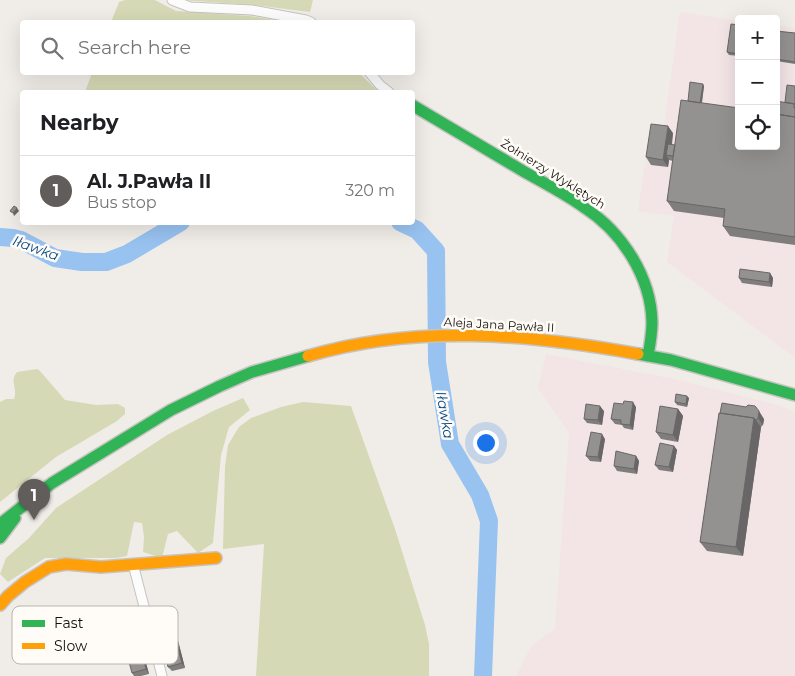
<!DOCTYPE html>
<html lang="en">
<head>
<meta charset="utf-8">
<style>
	body { margin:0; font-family:Montserrat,sans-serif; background:#f6f6f6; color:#202124 }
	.controls { position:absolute; right:15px; top:15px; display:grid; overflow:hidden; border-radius:5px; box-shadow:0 5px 20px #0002 }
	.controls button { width:45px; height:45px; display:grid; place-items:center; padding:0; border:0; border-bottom:1px solid #e0e0e0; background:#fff; color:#202124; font:25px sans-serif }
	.you { position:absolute; left:485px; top:442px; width:18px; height:18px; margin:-12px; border:4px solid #fff; border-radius:50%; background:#1a73e8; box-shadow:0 0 0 8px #1a73e833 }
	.badge { display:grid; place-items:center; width:32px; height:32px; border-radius:50%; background:#605d5a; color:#fff; font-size:16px; font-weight:700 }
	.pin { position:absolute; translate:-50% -41px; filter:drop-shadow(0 1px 2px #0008) }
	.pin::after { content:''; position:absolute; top:26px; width:18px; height:15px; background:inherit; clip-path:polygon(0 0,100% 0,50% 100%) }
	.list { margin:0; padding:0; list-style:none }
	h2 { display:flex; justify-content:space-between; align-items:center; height:65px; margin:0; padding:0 20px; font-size:21px }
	h2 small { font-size:16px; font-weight:400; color:#757577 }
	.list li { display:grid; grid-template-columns:32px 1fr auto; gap:15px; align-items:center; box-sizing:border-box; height:70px; padding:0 20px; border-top:1px solid #e0e0e0 }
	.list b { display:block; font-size:19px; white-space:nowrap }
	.list p { margin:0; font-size:16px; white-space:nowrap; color:#757577 }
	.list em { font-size:16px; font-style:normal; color:#757577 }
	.icon { flex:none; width:28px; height:28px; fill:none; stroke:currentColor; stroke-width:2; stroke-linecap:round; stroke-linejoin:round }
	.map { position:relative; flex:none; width:795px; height:676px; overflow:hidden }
	.search { position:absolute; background:#fff; box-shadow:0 5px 20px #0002; left:20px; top:20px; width:395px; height:55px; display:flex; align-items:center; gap:12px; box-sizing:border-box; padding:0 18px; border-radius:5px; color:#757577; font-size:19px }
	.panel { position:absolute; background:#fff; box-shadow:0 5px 20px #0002; left:20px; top:90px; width:395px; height:135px; border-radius:5px }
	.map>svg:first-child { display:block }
	.industrial { fill:#f3e4e6 }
	.green { fill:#d6d9b5 }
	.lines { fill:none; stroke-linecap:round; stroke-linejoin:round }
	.river { stroke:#98c2f0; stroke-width:18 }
	.street-casing { stroke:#c6c3c0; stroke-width:11 }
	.fast-casing { stroke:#c6c3c0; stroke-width:14 }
	.slow-casing { stroke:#c6c3c0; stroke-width:14 }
	.street { stroke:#fdfcfc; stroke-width:9 }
	.fast { stroke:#30b455; stroke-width:11 }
	.slow { stroke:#ff9f0a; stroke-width:11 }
	.wall { fill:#7f7e7d }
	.shaded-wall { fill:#686666 }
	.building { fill:#949291; stroke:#686666 }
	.labels { text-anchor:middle; stroke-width:5; stroke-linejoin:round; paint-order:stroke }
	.street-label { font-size:12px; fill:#12100d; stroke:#fffbf6 }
	.water-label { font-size:14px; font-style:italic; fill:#064c88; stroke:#fffbf6 }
	.key { fill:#fffbf6; stroke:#b8b4b0; stroke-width:1 }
	.key-label { font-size:14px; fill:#12100d }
</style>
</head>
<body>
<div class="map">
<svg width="795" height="676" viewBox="0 0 795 676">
	<rect width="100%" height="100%" fill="#f0ede8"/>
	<path class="industrial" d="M680,12L739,21V146H776V26L795,28V358L667,262L674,216L638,211L651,123L664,125Z
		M546,354L674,379L778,405L795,412V676H516L531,647L544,636L555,629L569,433L538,388Z"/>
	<path class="green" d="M125,0H155L176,11L249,16L287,22H111L119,2Z
		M182,0H313L310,12L254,5Z
		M92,73H359L379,92H85Z
		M37,369L40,371L65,400L96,405L118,404L125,408V414L117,421L56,457L0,502V402L6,399H14C18,388 9,381 17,372Z
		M243,398L250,410L229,427L221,455L213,543L198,553L177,531L168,534L162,558L143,552L144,537L142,523L134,522L127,556L116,558H45L8,582L0,574L6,558L29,538L56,508L167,435L213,411Z
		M303,402L351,406L395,529L425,625L429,644V676H256L264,544L223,549L225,466L228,445L239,427L251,418L281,407Z"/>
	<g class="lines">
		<path class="river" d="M400,222L417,230L436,251L437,362L450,444L480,495L489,521L483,676
			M0,237L13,238L21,240L55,258L82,262H106L127,254L181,222"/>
		<g class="street-casing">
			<path id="street" d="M172,0L190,7L252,10L306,20L311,22
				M369,72L380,85L389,92
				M133,564L162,676"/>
		</g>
		<g class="fast-casing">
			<path id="fast" d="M412,105C449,127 486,149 523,171C544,183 566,194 585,208C622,232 651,277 652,322C652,333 650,345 648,356
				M638,354L671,360L795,395
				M0,524L52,483L171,410L220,386L252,372L308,356
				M0,538L15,518"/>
		</g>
		<g class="slow-casing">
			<path id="slow" d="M308,356C415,324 529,334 638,354
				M0,605L8,596L25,582L49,567L66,564L101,567L216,558"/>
		</g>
		<use href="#street" class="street"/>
		<use href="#fast" class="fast"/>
		<use href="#slow" class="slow"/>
	</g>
	<path class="wall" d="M739,25V56L729,55L727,52Z
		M776,31L795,33V64L776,61Z
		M704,86L702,103L739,146L785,102L795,86V245L730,236L723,226L724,218L674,211L667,201L673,161L669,160L668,167L651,165L646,157L673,133L672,145H675L688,101Z
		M770,273L773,278L772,287L742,283L739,278Z
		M689,398L687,407L677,405L675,402Z
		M636,407L633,430L624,428L622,425L615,424L611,419Z
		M678,409L683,416L678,442L661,439L656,432Z
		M604,411L602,425L587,423L584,419Z
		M719,413L764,419L763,425L761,427L743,556L707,551L700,542Z
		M605,439L601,462L590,461L586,456Z
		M674,446L677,450L673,472L659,470L655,465Z
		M636,456L639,461L637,474L617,471L614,466Z
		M133,611L140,637L126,641L122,636Z
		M176,633L185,668L172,671L168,667Z
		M142,648L149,674L141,676H134L132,673Z"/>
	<path class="shaded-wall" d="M703,84L704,86L701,107L700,105Z
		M668,126L673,133L670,156L666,155L669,160L668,167L663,160Z
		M17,208L19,211L14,216L13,213Z
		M770,273L773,278L772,287L769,282Z
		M687,396L689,398L687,407L686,404Z
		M633,402L636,407L633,430L630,425Z
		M600,406L604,411L602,425L598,420Z
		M678,409L683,416L678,442L673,435Z
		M759,411L764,419L763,425L758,418Z
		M754,418L761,427L743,556L736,547Z
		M602,434L605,439L601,462L598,457Z
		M674,446L677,450L673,472L669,467Z
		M636,456L639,461L637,474L634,469Z
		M129,606L133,611L140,637L136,632Z
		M172,628L176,633L185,668L182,663Z
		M139,643L142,648L149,674L146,669Z"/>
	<path class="building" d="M731,24L739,25V54L727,52Z
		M776,31L795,33V62L776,59Z
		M690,82L703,84L700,103L688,101Z
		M787,85L795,86V104L785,102Z
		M681,100L739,108V146H776V114L795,117V237L723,226L725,209L667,201Z
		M776,101L794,104V108H795V117L776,114Z
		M651,124L668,126L663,160L646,157Z
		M668,144L675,145L673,156L666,155Z
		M14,206L17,208L13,213L10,211Z
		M740,269L770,273L769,282L739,278Z
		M676,394L687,396L686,404L675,402Z
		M624,401L633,402L630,425L621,424V420L611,419L614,403L623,404Z
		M722,403L746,407L748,405L755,406L759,411L758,418L756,420L754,418L720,413Z
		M586,404L600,406L598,420L584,419Z
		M660,406L678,409L673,435L656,432Z
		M719,413L754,418L736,547L700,542Z
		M591,432L602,434L598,457L586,456Z
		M660,443L674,446L669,467L655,465Z
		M616,451L636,456L634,469L614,466Z
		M172,628L182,663L168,667L159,631Z
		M139,643L146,669L132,673L125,647Z"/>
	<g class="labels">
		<g class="street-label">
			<text transform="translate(553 174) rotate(32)" y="4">Żołnierzy Wyklętych</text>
			<text transform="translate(499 325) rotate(3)" y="4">Aleja Jana Pawła II</text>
		</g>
		<g class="water-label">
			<text transform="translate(36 248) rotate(20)" y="5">Iławka</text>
			<text transform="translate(445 415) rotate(80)" y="5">Iławka</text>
		</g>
	</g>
	<rect x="12" y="606" width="166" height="58" rx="8" class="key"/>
	<rect x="22" y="620" width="23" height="7" fill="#30b455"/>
	<rect x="22" y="643" width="23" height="6" fill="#ff9f0a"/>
	<g class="key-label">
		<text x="54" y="628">Fast</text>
		<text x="54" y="651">Slow</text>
	</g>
</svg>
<div class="controls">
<button>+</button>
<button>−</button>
<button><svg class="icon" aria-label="locate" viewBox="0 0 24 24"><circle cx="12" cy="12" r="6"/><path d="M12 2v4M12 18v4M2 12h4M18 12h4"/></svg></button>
</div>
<div class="you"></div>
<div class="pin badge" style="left:34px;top:520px">1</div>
<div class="search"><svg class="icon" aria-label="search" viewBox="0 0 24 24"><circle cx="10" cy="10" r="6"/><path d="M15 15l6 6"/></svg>Search here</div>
<section class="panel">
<h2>Nearby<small></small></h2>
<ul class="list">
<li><span class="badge">1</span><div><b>Al. J.Pawła II</b><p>Bus stop</p></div><em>320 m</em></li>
</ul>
</section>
</div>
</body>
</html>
